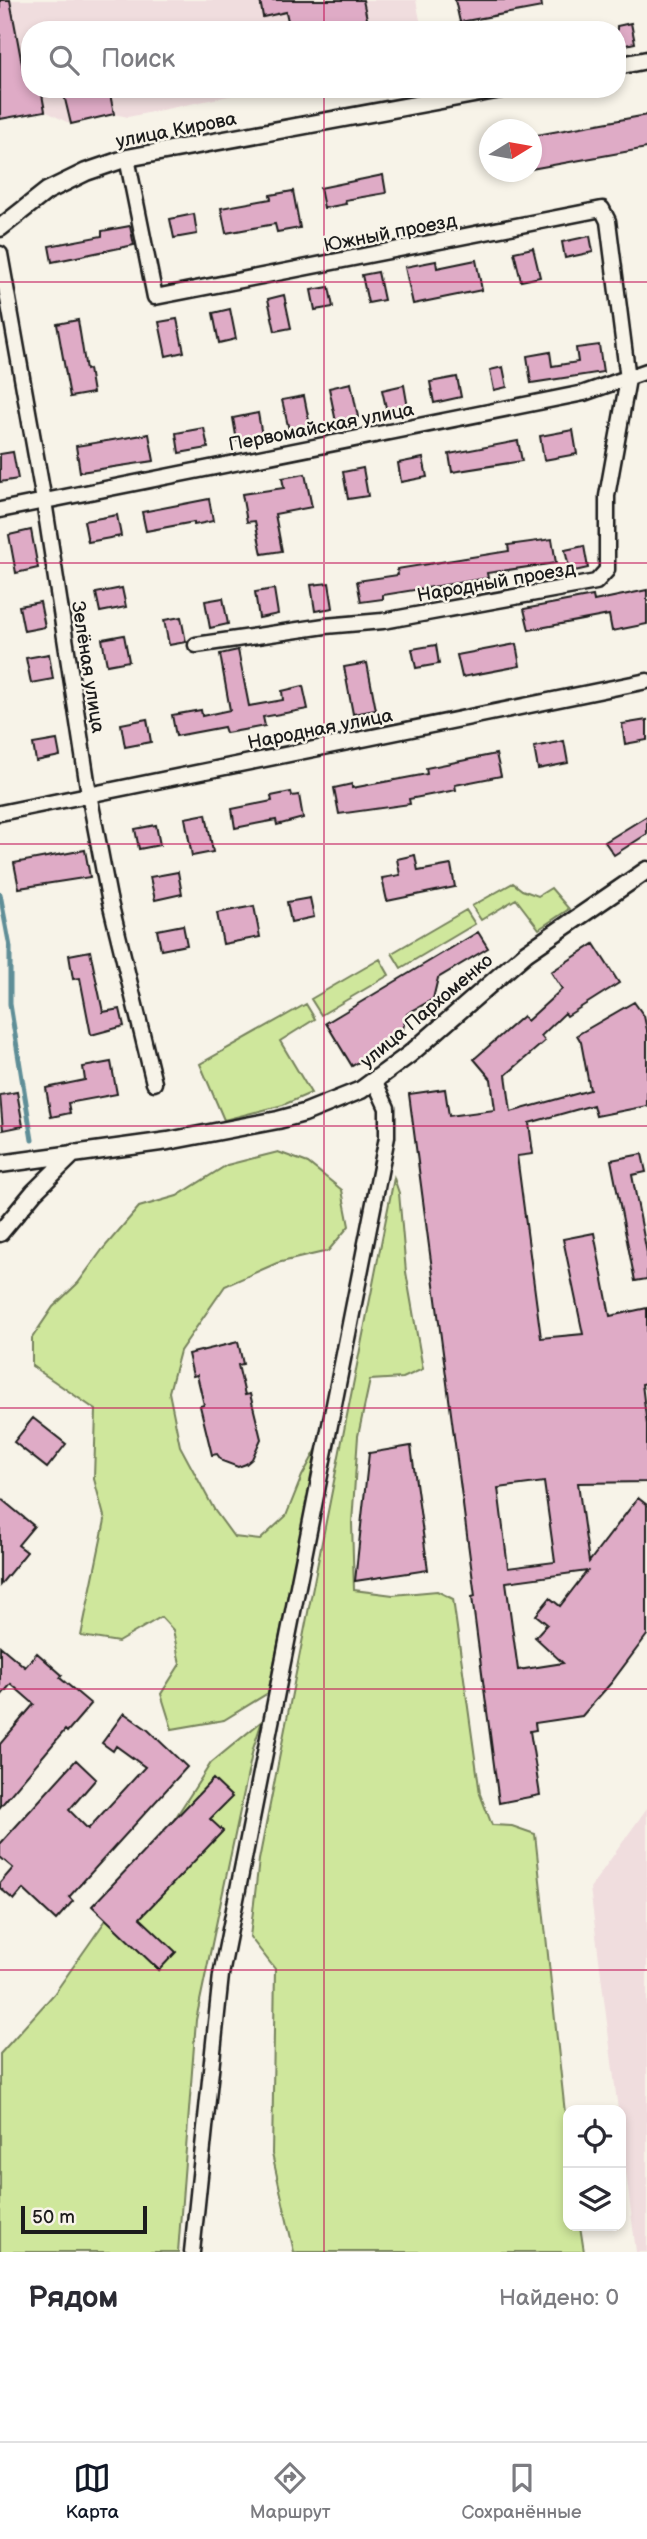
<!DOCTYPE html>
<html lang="ru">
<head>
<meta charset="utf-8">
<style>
	body { margin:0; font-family:"Balsamiq Sans",sans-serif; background:#f7f7f7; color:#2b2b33 }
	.controls { position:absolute; right:21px; bottom:21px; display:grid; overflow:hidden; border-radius:14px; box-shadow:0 4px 10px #0003 }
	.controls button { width:63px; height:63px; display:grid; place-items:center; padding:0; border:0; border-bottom:2px solid #e1e1e2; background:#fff; color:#2b2b33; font:35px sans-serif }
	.compass { position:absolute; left:479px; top:119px; width:63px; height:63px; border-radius:50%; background:#fff; box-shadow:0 4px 10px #0003; rotate:79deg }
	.scale { position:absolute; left:21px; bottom:18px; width:126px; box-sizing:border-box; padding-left:7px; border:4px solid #1c1c1c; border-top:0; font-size:19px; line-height:24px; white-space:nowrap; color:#1c1c1c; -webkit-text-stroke:5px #f7f3e8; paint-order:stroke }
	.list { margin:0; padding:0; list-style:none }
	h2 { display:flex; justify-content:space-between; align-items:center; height:91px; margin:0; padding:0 28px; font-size:30px }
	h2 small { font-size:23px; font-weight:400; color:#7c7c81 }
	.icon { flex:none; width:38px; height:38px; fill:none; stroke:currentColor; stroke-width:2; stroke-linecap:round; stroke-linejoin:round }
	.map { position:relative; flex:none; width:647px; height:2252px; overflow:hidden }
	.search { position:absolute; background:#fff; box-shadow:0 4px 10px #0003; left:21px; right:21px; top:21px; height:77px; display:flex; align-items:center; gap:18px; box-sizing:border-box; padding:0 24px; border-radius:28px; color:#7c7c81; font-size:26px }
	.sheet { height:189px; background:#fff }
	nav { display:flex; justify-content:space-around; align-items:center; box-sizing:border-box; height:98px; border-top:2px solid #e1e1e2; background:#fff; font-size:19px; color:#7c7c81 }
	nav a { display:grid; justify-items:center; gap:4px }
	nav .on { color:#111827 }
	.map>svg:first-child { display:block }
	.built { fill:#f0ddde }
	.green { fill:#cfe79c; stroke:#76825c; stroke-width:2 }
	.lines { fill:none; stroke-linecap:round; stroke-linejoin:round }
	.stream { stroke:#5f8e97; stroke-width:5 }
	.building { fill:#dfabc6; stroke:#1c1c1c; stroke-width:2; fill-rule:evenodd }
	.minor-casing { stroke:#1c1c1c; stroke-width:19 }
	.tertiary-casing { stroke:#1c1c1c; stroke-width:21 }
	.minor { stroke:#f7f3e8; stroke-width:14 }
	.tertiary { stroke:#f7f3e8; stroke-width:16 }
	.grid { fill:none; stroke:#c2185b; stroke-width:2; stroke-opacity:0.55 }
	.labels { text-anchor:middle; stroke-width:5; stroke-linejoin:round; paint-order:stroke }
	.street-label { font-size:19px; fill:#1c1c1c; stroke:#f7f3e8 }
</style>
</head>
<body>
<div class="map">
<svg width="647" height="2252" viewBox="0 0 647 2252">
	<rect width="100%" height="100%" fill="#f7f3e8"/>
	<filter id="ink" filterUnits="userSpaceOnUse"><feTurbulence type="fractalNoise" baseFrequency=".0143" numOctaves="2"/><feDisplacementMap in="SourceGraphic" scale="14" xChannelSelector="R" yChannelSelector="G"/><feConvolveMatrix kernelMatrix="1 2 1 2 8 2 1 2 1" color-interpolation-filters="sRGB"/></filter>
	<g filter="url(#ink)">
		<path class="built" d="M0,0H416L422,30H30V79L0,85Z
			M41,89H262L128,117L114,114L71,124L45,111Z
			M647,1808V2252H636L621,2133V2110H618L590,1888Z"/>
		<path class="green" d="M513,883L522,890L538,896L551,888L569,909L539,929L516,899L481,920L472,906Z
			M466,910L475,924L401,968L392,953Z
			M380,959L389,975L321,1015L311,999Z
			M306,1004L315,1019L280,1041L311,1093L283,1105L224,1120L200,1064Z
			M278,1152L308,1163L342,1190L349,1226L328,1251L277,1263L225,1286L180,1351L169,1392L180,1446L215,1511L234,1537L260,1540L286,1516L302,1476L319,1445L268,1693L224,1720L172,1729L161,1694L180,1664L173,1630L161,1617L118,1642L81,1636L105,1520L94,1479L96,1410L32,1366V1338L53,1307L78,1283L102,1250L139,1207L177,1196L227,1165Z
			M394,1178L399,1193L406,1272L423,1369L403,1378L370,1380L358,1436L352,1523L354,1590L393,1595L437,1591L453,1599L480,1794L492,1825L512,1826L535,1834L568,2141V2226H580L584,2252H294L272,2154L275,1969L250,1937L259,1860Z
			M262,1721L253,1749L196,2020L178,2252H0V2054L54,1994L148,1860L211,1763Z"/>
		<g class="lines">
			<path class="stream" d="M0,894L10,947V1004L32,1140"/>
		</g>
		<path class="building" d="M0,0H10L25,80L30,79V89H41L45,111L0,119Z
			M260,0H363L369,28L290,30L286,12L263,17Z
			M455,0H541L542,7L460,22Z
			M631,23L635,43L617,47V26Z
			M89,89H109L114,114L71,124L64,95Z
			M647,115V148L531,169V136Z
			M383,175L386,193L345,200L346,204L324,208L320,188Z
			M293,191L300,228L277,232L275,224L226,233L221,208L271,199L270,195Z
			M194,214L197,234L174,238L170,219Z
			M130,226L134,245L52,262L49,246L102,236V231Z
			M590,236L593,252L565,258L562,242Z
			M533,248L540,277L521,281L514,252Z
			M476,260L482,290L413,304L405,267L436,261L437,268Z
			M378,272L384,300L368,303L362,275Z
			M329,287L333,307L315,310L311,290Z
			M284,295L291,328L275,331L268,299Z
			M230,309L236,339L219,343L213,313Z
			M177,319L184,352L166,356L159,322Z
			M78,320L86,370L89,369L93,393L70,397L57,324Z
			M599,345L603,372L531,383L527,356L550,352L552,366L578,362L576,348Z
			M503,367L507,387L494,390L490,370Z
			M457,377L461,397L434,403L430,382Z
			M351,383L358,417L336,422L329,388Z
			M404,385L408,408L387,412L382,390Z
			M304,396L310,426L289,430L282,400Z
			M258,413L262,436L237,441L233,418Z
			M204,428L208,448L179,453L176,433Z
			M573,430L577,454L544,460L540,436Z
			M149,434L154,461L80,472L76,446Z
			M518,441L522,461L452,472L449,454Z
			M13,452L18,479L0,482V454Z
			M423,458L427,477L401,482L398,463Z
			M363,468L368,496L348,499L343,472Z
			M305,474L312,507L275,514L282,551L262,554L255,521L247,522L242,494L284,488L282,478Z
			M209,499L213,521L194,525V522L146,531L142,512Z
			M117,515L121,536L88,542L84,521Z
			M31,530L38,568L16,573L9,535Z
			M552,539L556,563L487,573L488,578L383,595V599L361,602L357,581L398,575L397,569L509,551L508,545Z
			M584,546L588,568L570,572L565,550Z
			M329,583L333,608L315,611L311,585Z
			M122,588L126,607L100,612L96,593Z
			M274,589L278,614L259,618L255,592Z
			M647,590V624L612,631L609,615L529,630L524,609L593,596L594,601Z
			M223,598L228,624L210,628L205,601Z
			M40,602L45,627L24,631L19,606Z
			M181,617L186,642L169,645L164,620Z
			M124,635L129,661L107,665L102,639Z
			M516,644L520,666L462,677L457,655Z
			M436,645L439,664L416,668L412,649Z
			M238,650L249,706L283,700L282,691L303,686L308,709L263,717L265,726L226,733L224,727L176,736L172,715L201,710L202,716L230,710L220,654Z
			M49,654L53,679L31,683L26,658Z
			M367,663L376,710L353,714L344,667Z
			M147,719L151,742L125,747L121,724Z
			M647,720V740L625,744L622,724Z
			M57,740L60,756L36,761L33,744Z
			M564,741L568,763L538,769L534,747Z
			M496,754L501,776L455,785L456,790L409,799L410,804L339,814L334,788L352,784V788L427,774L426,768Z
			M291,792L292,796L299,795L303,818L277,825L276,820L235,828L232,809L272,801L271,796Z
			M206,814L213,852L192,856L185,818Z
			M647,816V834L614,855L605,842Z
			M156,825L160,845L139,849L135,829Z
			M85,850L90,877L19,888L14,863Z
			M415,855L418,871L451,865L455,887L387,901L382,878L400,875L397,859Z
			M178,872L182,894L155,900L150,877Z
			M310,898L314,917L291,922L287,902Z
			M254,906L260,937L223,944L217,913Z
			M183,925L187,945L161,950L157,930Z
			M478,932L488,948L438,978L433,999L407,1014L401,1036L352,1066L326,1023Z
			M594,944L619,983L567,1016L565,1013L541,1036L545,1041L506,1075L511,1112L590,1090L581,1042L577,1035L634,1002L644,1016L647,1030V1106L596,1116L593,1105L529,1123L533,1154L517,1156L541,1338L583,1334L563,1239L594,1233L610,1316L647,1308V1383L642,1384L647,1425V1482L578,1483L589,1562L638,1498L647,1505V1635L611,1683L582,1716L535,1723L536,1730L530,1731L540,1795L499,1803L472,1597L475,1596L409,1094L445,1089L449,1116L495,1110L491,1079L474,1059L523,1016L527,1021L562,989L551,972ZM544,1482L555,1562L508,1568L498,1488ZM587,1571L560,1606L550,1598L536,1615L547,1624L535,1637L563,1663L518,1670L506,1582Z
			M90,951L103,1012L120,1009L124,1026L91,1035L80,978L73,979L69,955Z
			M111,1062L117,1094L68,1103L70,1113L51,1117L46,1088L85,1080L83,1067Z
			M17,1092L23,1126L3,1130L0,1095Z
			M642,1154L646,1172L632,1175L647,1253V1279L635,1281L611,1160Z
			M238,1342L243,1364L238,1365L245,1395L250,1394L261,1439L252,1459L246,1464L238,1467L222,1461L217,1454L212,1455L200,1406L204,1405L197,1375L193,1376L188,1354Z
			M33,1418L66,1444L47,1468L14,1442Z
			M411,1446L428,1570L355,1581L369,1453Z
			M0,1498L34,1526L18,1545L27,1552L0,1585Z
			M0,1646L25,1667L37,1653L62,1675L60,1678L91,1704L67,1732L65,1730L0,1807V1744L34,1704L11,1684L0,1697Z
			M124,1713L148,1730L187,1767L69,1897L73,1901L56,1920L23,1889L14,1900L0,1888V1883L13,1868L0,1857V1844L76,1760L96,1779L69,1810L88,1829L145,1767L116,1746L113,1751L102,1743Z
			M213,1779L232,1797L210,1819L223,1831L140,1918L176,1952L159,1970L92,1906Z"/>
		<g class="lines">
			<g class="minor-casing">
				<path id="minor" d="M127,158L155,297L602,209L608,221L628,379L607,496V570L596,582L383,621L325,626L196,645
					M0,254L44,501L89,794L109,898L154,1083
					M0,510L584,393L647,371
					M0,813L647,681
					M192,2252L221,1975L387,1137V1108L375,1082"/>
			</g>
			<g class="tertiary-casing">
				<path id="tertiary" d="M617,66L647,60
					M0,228L47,191L86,172L127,158L501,89
					M0,1164L168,1141L278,1120L304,1113L361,1090L410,1054L526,953L647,870
					M0,1233L34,1192L74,1153"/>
			</g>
			<use href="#minor" class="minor"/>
			<use href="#tertiary" class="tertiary"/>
		</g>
	</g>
	<path class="grid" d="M324,0V30M324,89V2252M0,282H647M0,563H647M0,844H647M0,1126H647M0,1408H647M0,1689H647M0,1970H647"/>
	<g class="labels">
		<g class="street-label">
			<text transform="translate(176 129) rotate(-11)" y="7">улица Кирова</text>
			<text transform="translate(390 232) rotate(-11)" y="7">Южный проезд</text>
			<text transform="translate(321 426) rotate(-11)" y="7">Первомайская улица</text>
			<text transform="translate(496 581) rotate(-10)" y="7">Народный проезд</text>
			<text transform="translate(89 667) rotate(81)" y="7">Зелёная улица</text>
			<text transform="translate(320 728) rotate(-11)" y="7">Народная улица</text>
			<text transform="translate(426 1010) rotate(-40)" y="7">улица Пархоменко</text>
		</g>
	</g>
</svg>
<div class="controls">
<button><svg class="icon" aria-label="locate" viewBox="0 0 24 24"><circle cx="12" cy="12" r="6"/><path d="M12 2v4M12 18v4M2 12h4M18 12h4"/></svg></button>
<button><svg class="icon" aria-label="layers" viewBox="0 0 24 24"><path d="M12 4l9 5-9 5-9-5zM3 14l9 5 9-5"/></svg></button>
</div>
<svg class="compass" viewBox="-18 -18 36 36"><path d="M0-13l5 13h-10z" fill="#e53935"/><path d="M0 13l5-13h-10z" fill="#7c7c81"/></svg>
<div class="scale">50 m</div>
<div class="search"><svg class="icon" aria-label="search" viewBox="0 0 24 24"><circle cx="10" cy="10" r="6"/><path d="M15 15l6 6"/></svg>Поиск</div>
</div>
<section class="sheet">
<h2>Рядом<small>Найдено: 0</small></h2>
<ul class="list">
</ul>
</section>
<nav>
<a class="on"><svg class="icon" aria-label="map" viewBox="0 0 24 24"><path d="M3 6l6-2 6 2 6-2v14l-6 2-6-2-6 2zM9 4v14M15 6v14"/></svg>Карта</a>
<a><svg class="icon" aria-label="directions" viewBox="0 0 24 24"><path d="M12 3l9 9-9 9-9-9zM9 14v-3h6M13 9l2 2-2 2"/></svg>Маршрут</a>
<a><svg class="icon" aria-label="saved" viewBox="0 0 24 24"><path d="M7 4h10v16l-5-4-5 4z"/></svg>Сохранённые</a>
</nav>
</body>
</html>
